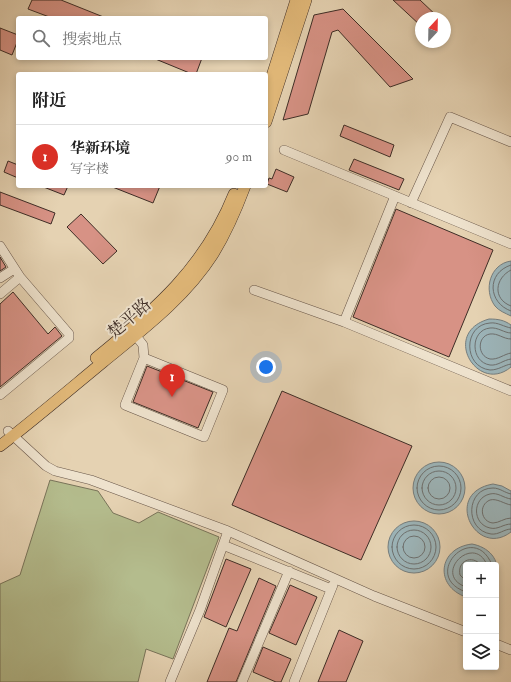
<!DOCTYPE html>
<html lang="zh">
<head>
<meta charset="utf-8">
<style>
	body { margin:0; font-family:"IM FELL Double Pica","Noto Serif SC",serif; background:#f2f2f2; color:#222 }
	.controls { position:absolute; right:12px; bottom:12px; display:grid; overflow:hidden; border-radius:4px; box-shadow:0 2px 6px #0003 }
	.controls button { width:36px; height:36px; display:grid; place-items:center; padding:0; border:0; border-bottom:1px solid #e0e0e0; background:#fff; color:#222; font:20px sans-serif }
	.compass { position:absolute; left:415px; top:12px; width:36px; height:36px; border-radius:50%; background:#fff; box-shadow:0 2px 6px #0003; rotate:22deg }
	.you { position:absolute; left:266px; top:367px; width:14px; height:14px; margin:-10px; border:3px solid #fff; border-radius:50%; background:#1a73e8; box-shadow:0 0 0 6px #1a73e833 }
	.badge { display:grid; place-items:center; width:26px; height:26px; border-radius:50%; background:#d93025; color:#fff; font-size:13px; font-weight:700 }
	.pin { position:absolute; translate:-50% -33px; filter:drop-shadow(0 1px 2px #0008) }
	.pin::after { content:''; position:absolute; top:21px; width:14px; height:12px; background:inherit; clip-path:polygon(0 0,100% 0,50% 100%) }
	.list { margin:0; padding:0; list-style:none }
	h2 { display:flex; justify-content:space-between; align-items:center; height:52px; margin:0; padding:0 16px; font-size:17px }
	h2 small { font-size:13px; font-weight:400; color:#767676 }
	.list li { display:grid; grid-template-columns:26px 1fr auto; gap:12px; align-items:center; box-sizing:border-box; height:64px; padding:0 16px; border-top:1px solid #e0e0e0 }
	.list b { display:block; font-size:15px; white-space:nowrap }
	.list p { margin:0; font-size:13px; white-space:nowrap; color:#767676 }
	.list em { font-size:13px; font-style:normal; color:#767676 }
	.icon { flex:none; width:22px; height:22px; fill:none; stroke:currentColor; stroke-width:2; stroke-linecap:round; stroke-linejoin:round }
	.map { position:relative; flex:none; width:511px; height:682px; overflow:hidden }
	.search { position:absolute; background:#fff; box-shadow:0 2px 6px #0003; left:16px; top:16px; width:252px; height:44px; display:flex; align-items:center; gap:10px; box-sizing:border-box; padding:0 14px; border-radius:4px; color:#767676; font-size:15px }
	.panel { position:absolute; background:#fff; box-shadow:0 2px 6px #0003; left:16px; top:72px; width:252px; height:116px; border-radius:4px }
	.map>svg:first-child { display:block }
	.green { fill:#b4bc8d; stroke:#79745a }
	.water { fill:#9cb4b8; stroke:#767e7e }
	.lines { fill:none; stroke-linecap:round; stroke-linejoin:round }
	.shore { stroke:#6d706f; stroke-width:1 }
	.building { fill:#d79285; stroke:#3e2d26 }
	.minor-casing { stroke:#685649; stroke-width:10 }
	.major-casing { stroke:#3e2d26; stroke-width:12 }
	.minor { stroke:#eee2cd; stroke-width:9 }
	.major { stroke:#e2b979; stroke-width:11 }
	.labels { text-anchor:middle; stroke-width:4; stroke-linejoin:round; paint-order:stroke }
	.street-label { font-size:17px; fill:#3e2d26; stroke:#eee2cd }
</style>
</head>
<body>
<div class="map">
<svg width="511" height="682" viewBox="0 0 511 682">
	<rect width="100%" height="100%" fill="#e5d2b2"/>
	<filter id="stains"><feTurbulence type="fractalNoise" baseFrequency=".005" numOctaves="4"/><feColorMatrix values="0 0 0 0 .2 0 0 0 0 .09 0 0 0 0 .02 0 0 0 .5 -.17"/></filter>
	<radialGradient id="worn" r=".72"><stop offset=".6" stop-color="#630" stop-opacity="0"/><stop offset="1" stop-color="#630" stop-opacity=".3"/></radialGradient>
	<path class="green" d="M50,480L98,491L113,513L139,523L158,512L219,537L173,659L146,649L138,682H0V584L20,575Z"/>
	<path class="water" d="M511,261V316C505,313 499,311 495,306C483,290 490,264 511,261Z
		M489,319C498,319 504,320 511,325V367C478,395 440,333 489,319Z
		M413 488a26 26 0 1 1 52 0a26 26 0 1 1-52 0Z
		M493,484L502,486L511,491V532C476,559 442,493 493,484Z
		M388 547a26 26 0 1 1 52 0a26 26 0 1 1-52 0Z
		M472,544C488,547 501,559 496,577V565H466V597C434,586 438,548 472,544Z"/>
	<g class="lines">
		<path class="shore" d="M511,265C486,273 488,303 511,311
			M511,270C495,278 492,299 511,306
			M511,328C504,327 498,322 490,323C463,325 463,367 490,370C499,370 504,365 511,364
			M511,333C504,333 498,327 490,328C470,330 470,362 490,365C498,366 503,360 511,359
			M511,339C503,339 498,333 490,334C477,336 477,356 490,359C498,360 504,354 511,353
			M417 488a22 22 0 1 1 44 0a22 22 0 1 1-44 0Z
			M422 488a17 17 0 1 1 34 0a17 17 0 1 1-34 0Z
			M428 488a11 11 0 1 1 22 0a11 11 0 1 1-22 0Z
			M511,494C505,493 500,488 493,488C466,488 464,530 491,534C499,535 504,529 511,529
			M511,499C503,498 498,492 490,494C472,498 472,524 490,528C498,530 503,524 511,524
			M511,505C504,504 497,498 490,500C478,505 481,522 493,523C499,523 504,518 511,518
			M392 547a22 22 0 1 1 44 0a22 22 0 1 1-44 0Z
			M397 547a17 17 0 1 1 34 0a17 17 0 1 1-34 0Z
			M403 547a11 11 0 1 1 22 0a11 11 0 1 1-22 0Z
			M466,581L460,575C457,561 472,554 481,565
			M466,587C431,575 474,532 487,565
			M466,592C419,576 474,519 492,565"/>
	</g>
	<path class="building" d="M32,0H61L106,18H52L28,9Z
		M393,0H420L439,18H421V26Z
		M343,9L413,79L390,87L338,30L332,32L308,114L283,120L314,15Z
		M0,28L18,35V40L12,55L0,50Z
		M153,58H202L196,74H192Z
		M344,125L394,145L390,157L340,136Z
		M354,159L404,179L399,190L349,170Z
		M8,161L18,165V178L4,172Z
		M276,169L294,177L287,192L267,184L269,178L272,179Z
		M41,186H68L64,195Z
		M110,186H160L153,203Z
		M0,192L55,213L51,224L0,205Z
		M396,209L493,250L449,357L353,317Z
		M81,214L117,251L103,264L67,227Z
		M0,257L6,267L0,271Z
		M13,292L48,334L55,327L62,336L0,387V304Z
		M147,366L213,392L198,428L133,402Z
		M282,391L412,446L361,560L232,505Z
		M226,559L251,569L226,627L204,617Z
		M259,578L276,586L236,682H207L229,628L237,631Z
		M290,585L317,597L296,645L269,633Z
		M339,630L363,641L346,682H318Z
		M263,647L291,659L281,682H276L253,672Z"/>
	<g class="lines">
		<g class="minor-casing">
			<path id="minor" d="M284,150L511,244
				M411,203L450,117L511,142
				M0,246L20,277L69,334V338L0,395
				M0,278L14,269
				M254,290L344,322L511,391
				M0,294L20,277
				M344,322L395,196
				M136,336L143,345L144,358
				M144,358L223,390L204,437L125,405Z
				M8,431L46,466L55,471L91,480L228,531L374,596L466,632
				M223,545L331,589
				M496,644L511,650
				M170,682L200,610L228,531
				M242,682L289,571
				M294,682L333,585"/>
		</g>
		<g class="major-casing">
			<path id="major" d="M266,95L296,0
				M266,122L306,0
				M96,358C155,310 205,267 234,194
				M0,446C35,419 69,390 103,362C142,330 185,298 213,254C226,233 236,210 245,186"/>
		</g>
		<use href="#minor" class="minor"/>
		<use href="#major" class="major"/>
	</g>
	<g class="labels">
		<g class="street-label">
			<text transform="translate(129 318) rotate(-41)" y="6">楚平路</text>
		</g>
	</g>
	<rect width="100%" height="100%" filter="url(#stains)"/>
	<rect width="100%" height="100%" fill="url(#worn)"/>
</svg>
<div class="controls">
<button>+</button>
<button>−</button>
<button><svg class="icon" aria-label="layers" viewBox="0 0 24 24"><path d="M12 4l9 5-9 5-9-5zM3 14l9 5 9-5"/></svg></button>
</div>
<svg class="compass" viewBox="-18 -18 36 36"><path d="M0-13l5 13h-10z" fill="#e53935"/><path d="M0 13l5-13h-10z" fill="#767676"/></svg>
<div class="you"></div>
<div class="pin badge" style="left:172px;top:397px">1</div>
<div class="search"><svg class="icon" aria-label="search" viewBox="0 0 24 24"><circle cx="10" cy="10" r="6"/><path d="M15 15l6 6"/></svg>搜索地点</div>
<section class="panel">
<h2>附近<small></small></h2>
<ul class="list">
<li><span class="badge">1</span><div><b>华新环境</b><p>写字楼</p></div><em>90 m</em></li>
</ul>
</section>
</div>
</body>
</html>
